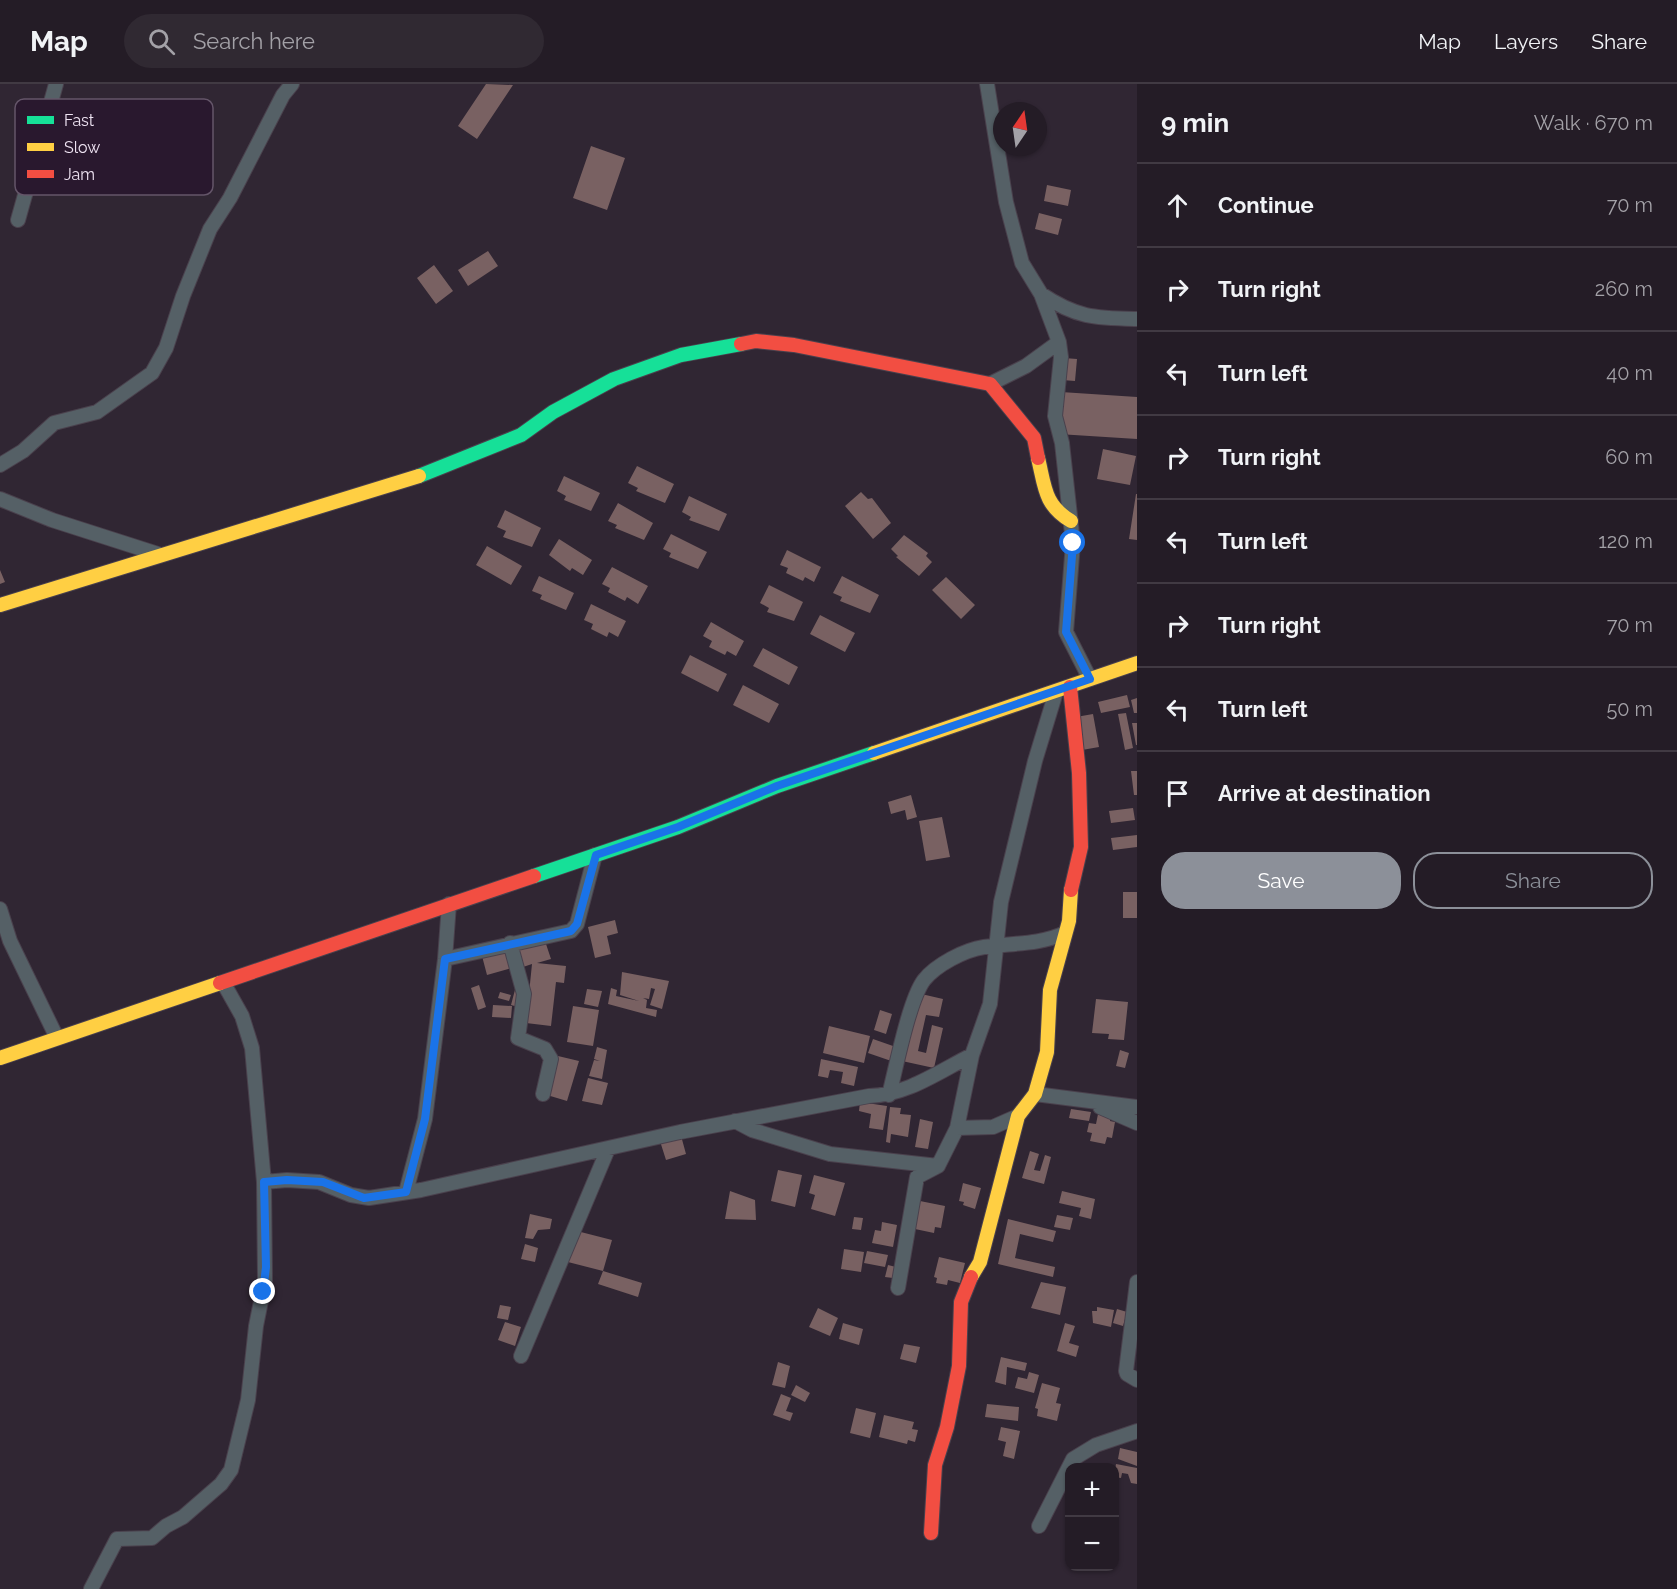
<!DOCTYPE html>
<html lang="en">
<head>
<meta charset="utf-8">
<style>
	body { margin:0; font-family:Raleway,sans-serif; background:#302932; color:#f1f3f6 }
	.controls { position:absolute; right:18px; bottom:18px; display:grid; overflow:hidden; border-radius:12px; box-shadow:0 2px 4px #0004 }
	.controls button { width:54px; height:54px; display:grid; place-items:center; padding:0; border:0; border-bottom:2px solid #413a43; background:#241c26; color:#f1f3f6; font:30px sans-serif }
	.compass { position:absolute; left:993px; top:18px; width:54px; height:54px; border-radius:50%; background:#241c26; box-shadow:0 2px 4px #0004; rotate:13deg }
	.stop { position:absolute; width:18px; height:18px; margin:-14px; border:4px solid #1a73e8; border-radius:50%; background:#fff }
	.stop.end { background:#1a73e8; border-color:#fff; box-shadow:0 2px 6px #0008 }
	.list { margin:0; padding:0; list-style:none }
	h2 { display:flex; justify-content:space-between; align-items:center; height:78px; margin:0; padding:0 24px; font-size:26px }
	h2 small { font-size:20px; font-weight:400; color:#a3a1a7 }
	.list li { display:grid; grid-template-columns:39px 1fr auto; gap:18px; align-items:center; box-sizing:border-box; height:84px; padding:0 24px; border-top:2px solid #413a43 }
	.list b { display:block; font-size:22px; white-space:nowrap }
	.list em { font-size:20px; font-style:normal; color:#a3a1a7 }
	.actions { display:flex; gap:12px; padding:18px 24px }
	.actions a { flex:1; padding:14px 0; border:2px solid #8c9099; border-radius:24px; text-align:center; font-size:21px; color:#8c9099 }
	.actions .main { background:#8c9099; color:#fff }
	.icon { flex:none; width:33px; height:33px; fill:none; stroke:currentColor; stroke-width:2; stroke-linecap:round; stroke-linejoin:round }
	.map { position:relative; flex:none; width:1137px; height:1505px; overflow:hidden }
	header { display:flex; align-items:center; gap:36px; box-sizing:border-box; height:84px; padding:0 30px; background:#241c26; border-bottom:2px solid #413a43 }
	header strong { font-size:28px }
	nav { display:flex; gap:33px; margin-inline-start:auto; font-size:21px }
	.search { width:420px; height:54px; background:#302932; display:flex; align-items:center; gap:15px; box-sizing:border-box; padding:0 21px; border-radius:33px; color:#a3a1a7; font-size:22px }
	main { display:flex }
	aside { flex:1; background:#241c26 }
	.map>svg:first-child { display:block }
	.building { fill:#796162 }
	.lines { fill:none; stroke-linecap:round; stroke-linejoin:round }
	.street-casing { stroke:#4a414d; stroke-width:16 }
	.fast-casing { stroke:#4a414d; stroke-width:16 }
	.slow-casing { stroke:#4a414d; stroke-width:16 }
	.jam-casing { stroke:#4a414d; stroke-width:16 }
	.street { stroke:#556066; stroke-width:14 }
	.fast { stroke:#16e098; stroke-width:14 }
	.slow { stroke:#ffcf43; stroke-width:14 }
	.jam { stroke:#f24e42; stroke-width:14 }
	.route { stroke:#1a73e8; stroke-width:8 }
	.key { fill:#29182e; stroke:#645569; stroke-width:1.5 }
	.key-label { font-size:16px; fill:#eee3f2 }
</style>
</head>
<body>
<header>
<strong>Map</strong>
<div class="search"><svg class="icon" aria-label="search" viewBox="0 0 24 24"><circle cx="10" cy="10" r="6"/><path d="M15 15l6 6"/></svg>Search here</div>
<nav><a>Map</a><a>Layers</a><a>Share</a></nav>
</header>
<main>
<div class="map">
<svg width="1137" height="1505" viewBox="0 0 1137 1505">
	<rect width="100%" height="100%" fill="#302633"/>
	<path class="building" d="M486,0L513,1L477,55L458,42Z
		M591,62L625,74L607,126L573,114Z
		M1047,101L1071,106L1068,122L1044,117Z
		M1039,129L1062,135L1058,151L1035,145Z
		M488,167L498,182L468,202L458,186Z
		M434,181L453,207L436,220L417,194Z
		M1064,274L1077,275L1075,297L1062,296Z
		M1061,308L1137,313V355L1058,350Z
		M1103,365L1136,372L1130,401L1097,395Z
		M637,382L674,400L665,419L636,407L638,404L628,399Z
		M564,392L600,409L591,427L564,416L566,412L557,407Z
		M861,408L868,415L872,414L891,439L873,455L845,422Z
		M1136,410H1137V456L1129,455Z
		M689,412L727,430L719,447L689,436L691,433L682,428Z
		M618,419L653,439L644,456L615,444L617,441L608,437Z
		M505,426L541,444L532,463L503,453L506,447L497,443Z
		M671,450L707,468L698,485L669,473L671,469L663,465Z
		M904,451L928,469L926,472L932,478L919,492L896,473L898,472L891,465Z
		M559,455L592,476L583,491L572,484L570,487L549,471Z
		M487,462L522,482L511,501L476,481Z
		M787,466L821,483L814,498L805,493L803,497L786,489L788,484L780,481Z
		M612,483L648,502L638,520L627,513L625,517L608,508L610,504L602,500Z
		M0,486L5,498L0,500Z
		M539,492L574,509L566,526L540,515L542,511L532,507Z
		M842,492L879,511L870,529L840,517L842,513L833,509Z
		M946,493L975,521L961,535L932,506Z
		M769,501L803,518L794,537L767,528L769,524L760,519Z
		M591,520L626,537L618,553L609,548L607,553L591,545L593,540L584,536Z
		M820,531L855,549L845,568L810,550Z
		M711,538L744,557L736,572L727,567L725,571L709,563L712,557L703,552Z
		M763,564L798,583L789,601L753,582Z
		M690,571L727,590L718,608L681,589Z
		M743,601L779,620L769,639L733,621Z
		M1127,611L1130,623L1101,629L1098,618Z
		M1137,614V629H1134L1131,616Z
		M1126,629L1133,664L1125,666L1118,630Z
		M1093,630L1099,663L1082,666L1076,633Z
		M1132,639H1137V661H1136Z
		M1131,687H1137V711H1134Z
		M911,711L917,733L907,736L905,726L891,730L888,718Z
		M1133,724L1135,736L1111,739L1109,727Z
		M942,733L950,773L926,777L919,737Z
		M1137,751V763L1113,766L1111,754Z
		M1123,808H1137V834H1123Z
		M615,836L618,849L607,852L611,870L595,874L588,843Z
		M544,854L551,875L537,879L566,882L564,899L556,898L551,942L526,939L532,880L523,883L517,862Z
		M509,864L515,883L487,891L482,872Z
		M622,888L669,897L662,925L650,921L655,905L651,904L649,915L643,914L647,916L646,924L657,926L656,933L608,920L611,904L617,906L616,912L639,917L620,911Z
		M479,901L486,923L478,926L471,904Z
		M516,902L522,924L511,921Z
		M587,905L602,907L598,923L584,920Z
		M500,908L511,911L509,917L498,914Z
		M917,909L943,915L939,933L926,931L918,967L926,969L932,941L943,944L934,984L902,977Z
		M1096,915L1128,918L1124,956L1108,955L1109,950L1092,949Z
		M493,921L512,922L511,934L492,933Z
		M573,922L599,926L593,962L567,958Z
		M880,926L892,930L886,950L874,946Z
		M900,938L909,940L900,980L868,969L873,955L893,962Z
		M829,942L870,952L864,979L823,969Z
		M597,963L607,966L602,995L589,992L594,976L600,977L594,975Z
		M1120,966L1129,969L1125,984L1116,982Z
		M558,972L579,977L567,1017L547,1011Z
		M821,975L858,983L854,1002L841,999L843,988L830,986L828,994L818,992Z
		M588,994L608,999L602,1021L582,1017Z
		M860,1018L887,1022L883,1046L869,1044L871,1030L859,1027Z
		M890,1023L901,1024L900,1030L911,1031L908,1053L891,1050L890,1059L886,1058Z
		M1071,1025L1091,1028L1089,1037L1069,1034Z
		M1098,1030L1111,1033L1110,1037L1115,1038L1112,1054L1107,1053L1105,1060L1090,1057L1092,1049L1087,1048L1089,1039L1096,1040Z
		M920,1035L933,1038L928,1065L915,1063Z
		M680,1048L686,1070L666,1076L659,1054Z
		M1030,1067L1039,1070L1034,1086L1040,1087L1045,1071L1051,1073L1044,1100L1022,1094Z
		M778,1086L802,1091L795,1123L771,1117Z
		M814,1091L845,1099L835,1132L811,1125L815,1111L809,1109Z
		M963,1099L981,1104L975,1125L963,1121L964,1118L959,1117Z
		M730,1107L755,1116L756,1136L725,1135Z
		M1062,1107L1095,1115L1091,1135L1079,1132L1081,1124L1059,1119Z
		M920,1117L945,1122L941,1144L935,1143L934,1149L915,1145Z
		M530,1130L552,1135L550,1145L538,1146L533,1155L525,1154Z
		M1057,1131L1073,1134L1070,1146L1054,1143Z
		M854,1133L863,1134L861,1146L852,1145Z
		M1008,1135L1056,1147L1053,1158L1020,1150L1015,1174L1055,1183L1053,1193L998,1180Z
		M882,1138L897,1141L893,1163L872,1159L875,1146L881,1147Z
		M573,1146L612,1156L603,1187L564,1177Z
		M525,1160L538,1164L535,1178L521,1175Z
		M844,1165L864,1168L861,1188L841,1185Z
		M867,1167L888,1171L885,1183L864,1179Z
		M939,1173L965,1179L960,1199L948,1196L947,1201L936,1199L937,1194L934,1193Z
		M888,1181L896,1183L893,1194L885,1193Z
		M603,1187L642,1199L638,1213L598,1200Z
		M1041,1198L1066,1203L1060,1231L1031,1224Z
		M500,1221L511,1223L508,1236L497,1234Z
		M1097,1223L1114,1226L1111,1243L1093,1239L1092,1227H1097Z
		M818,1224L838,1234L830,1252L809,1243Z
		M1117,1225L1127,1228L1123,1242L1113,1239Z
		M505,1238L521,1243L515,1262L498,1256Z
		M843,1239L863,1245L859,1261L839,1255Z
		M1065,1239L1075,1242L1069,1259L1079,1262L1076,1273L1057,1267Z
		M904,1260L920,1263L916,1279L900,1275Z
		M1001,1273L1027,1279L1025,1287L1007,1283L1006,1301L995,1298Z
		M778,1278L790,1282L785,1304L772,1301Z
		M1029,1288L1039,1291L1034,1309L1015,1304L1018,1293L1027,1295Z
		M1042,1299L1060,1304L1056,1319L1061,1320L1057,1337L1037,1332L1038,1325L1035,1324Z
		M796,1301L810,1309L805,1318L791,1311Z
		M781,1310L791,1314L786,1327L793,1329L790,1337L773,1331Z
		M987,1320L1019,1323L1018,1337L985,1333Z
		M856,1324L876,1329L870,1354L850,1349Z
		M884,1331L914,1338L912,1345L918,1346L915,1358L908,1356L907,1360L879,1353Z
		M1001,1343L1020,1347L1014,1375L1003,1372L1006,1358L998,1356Z
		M1120,1364L1137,1368V1382L1118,1375Z
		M1116,1380L1137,1384V1400L1131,1399L1128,1390L1122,1389L1121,1394L1114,1393Z"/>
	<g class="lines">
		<g class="street-casing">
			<path id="street" d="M987,0L1006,118L1022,179L1041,210L1059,258L1061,273L1055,332L1062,359L1073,459L1066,548L1090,595
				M18,136L56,0
				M1041,210C1077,234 1095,234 1137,235
				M990,300L1026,282L1059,258
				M0,381L23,367L54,339L97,328L152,289L166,264L183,212L210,145L230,114L283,11L292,0
				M0,415L52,436L158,470
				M0,825L10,857L57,954
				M510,859L524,910L518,954L545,965L551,975L543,1010
				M445,875L571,847L577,840L595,771
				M1035,1010L1137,1023
				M889,1011C896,984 909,916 924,896C936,881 964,866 984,863C1011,859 1039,861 1065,849
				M1100,1023L1137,1039
				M735,1037L752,1046L830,1070L938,1082
				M957,1044L993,1043L1018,1032
				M264,1098L287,1096L319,1098L351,1111L369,1114L421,1106L680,1048L869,1012C907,1011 938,988 972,971
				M406,1108L425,1035L445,875L449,820
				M1137,1198L1126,1287L1127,1290L1137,1296
				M898,1204L917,1093L938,1082L957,1044L972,971L990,920L1001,818L1035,677L1056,608
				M521,1272L608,1065
				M1039,1442L1073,1375L1096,1361L1137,1347
				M91,1505L117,1455L152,1454L166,1442L183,1433L221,1400L231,1386L248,1316L256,1242L265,1197L264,1098L252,964L242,932L224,900"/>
		</g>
		<g class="fast-casing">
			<path id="fast" d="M419,392L521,351L553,328L614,295L681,271L741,260
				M534,792L678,743L777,702L874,669"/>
		</g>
		<g class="slow-casing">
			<path id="slow" d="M1038,374C1045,403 1044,421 1071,437
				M0,521L419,392
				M874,669L1137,579
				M0,974L220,899
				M971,1193L980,1178L1018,1032L1035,1010L1047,968L1050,906L1069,837L1071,806"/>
		</g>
		<g class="jam-casing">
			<path id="jam" d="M741,260L756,257L794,261L990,300L1034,354L1038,374
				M1070,603L1079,689L1081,763L1071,806
				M220,899L534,792
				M931,1449L935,1381L947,1343L959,1282L961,1218L971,1193"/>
		</g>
		<use href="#street" class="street"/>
		<use href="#fast" class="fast"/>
		<use href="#slow" class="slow"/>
		<use href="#jam" class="jam"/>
	</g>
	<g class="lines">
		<path class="route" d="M263,1208L266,1183L264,1098L287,1096L323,1098L364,1114L406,1108L425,1035L445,875L571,847L577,840L596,771L678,743L777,702L1090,595L1066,548L1073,459"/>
	</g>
	<rect x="15" y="15" width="198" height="96" rx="9" class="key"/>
	<rect x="27" y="32" width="27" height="8" fill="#16e098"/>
	<rect x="27" y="59" width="27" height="8" fill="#ffcf43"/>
	<rect x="27" y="86" width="27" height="8" fill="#f24e42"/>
	<g class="key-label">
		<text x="64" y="42">Fast</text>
		<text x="64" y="69">Slow</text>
		<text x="64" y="96">Jam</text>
	</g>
</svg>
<div class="controls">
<button>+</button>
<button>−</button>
</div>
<svg class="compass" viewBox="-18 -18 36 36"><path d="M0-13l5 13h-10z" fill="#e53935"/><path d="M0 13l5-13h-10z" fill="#a3a1a7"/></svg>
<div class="stop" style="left:1073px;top:459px"></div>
<div class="stop end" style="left:263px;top:1208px"></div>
</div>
<aside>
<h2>9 min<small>Walk · 670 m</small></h2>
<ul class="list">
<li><svg class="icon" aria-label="ahead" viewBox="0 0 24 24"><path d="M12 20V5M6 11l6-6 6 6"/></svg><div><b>Continue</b></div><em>70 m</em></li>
<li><svg class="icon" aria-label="right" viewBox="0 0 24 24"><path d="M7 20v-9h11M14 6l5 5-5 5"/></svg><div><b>Turn right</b></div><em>260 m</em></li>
<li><svg class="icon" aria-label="left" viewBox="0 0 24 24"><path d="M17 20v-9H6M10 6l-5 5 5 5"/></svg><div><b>Turn left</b></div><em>40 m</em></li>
<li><svg class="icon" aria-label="right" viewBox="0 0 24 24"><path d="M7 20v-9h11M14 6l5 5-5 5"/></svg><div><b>Turn right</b></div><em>60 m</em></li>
<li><svg class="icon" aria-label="left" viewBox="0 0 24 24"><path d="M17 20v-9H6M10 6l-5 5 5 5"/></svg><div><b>Turn left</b></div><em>120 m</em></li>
<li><svg class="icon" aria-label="right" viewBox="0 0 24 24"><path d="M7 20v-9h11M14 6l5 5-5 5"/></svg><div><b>Turn right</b></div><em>70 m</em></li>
<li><svg class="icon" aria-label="left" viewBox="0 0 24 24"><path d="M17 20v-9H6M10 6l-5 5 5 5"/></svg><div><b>Turn left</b></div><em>50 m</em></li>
<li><svg class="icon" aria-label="arrive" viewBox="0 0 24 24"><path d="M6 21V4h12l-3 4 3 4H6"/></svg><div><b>Arrive at destination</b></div></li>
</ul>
<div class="actions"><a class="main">Save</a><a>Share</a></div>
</aside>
</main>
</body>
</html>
